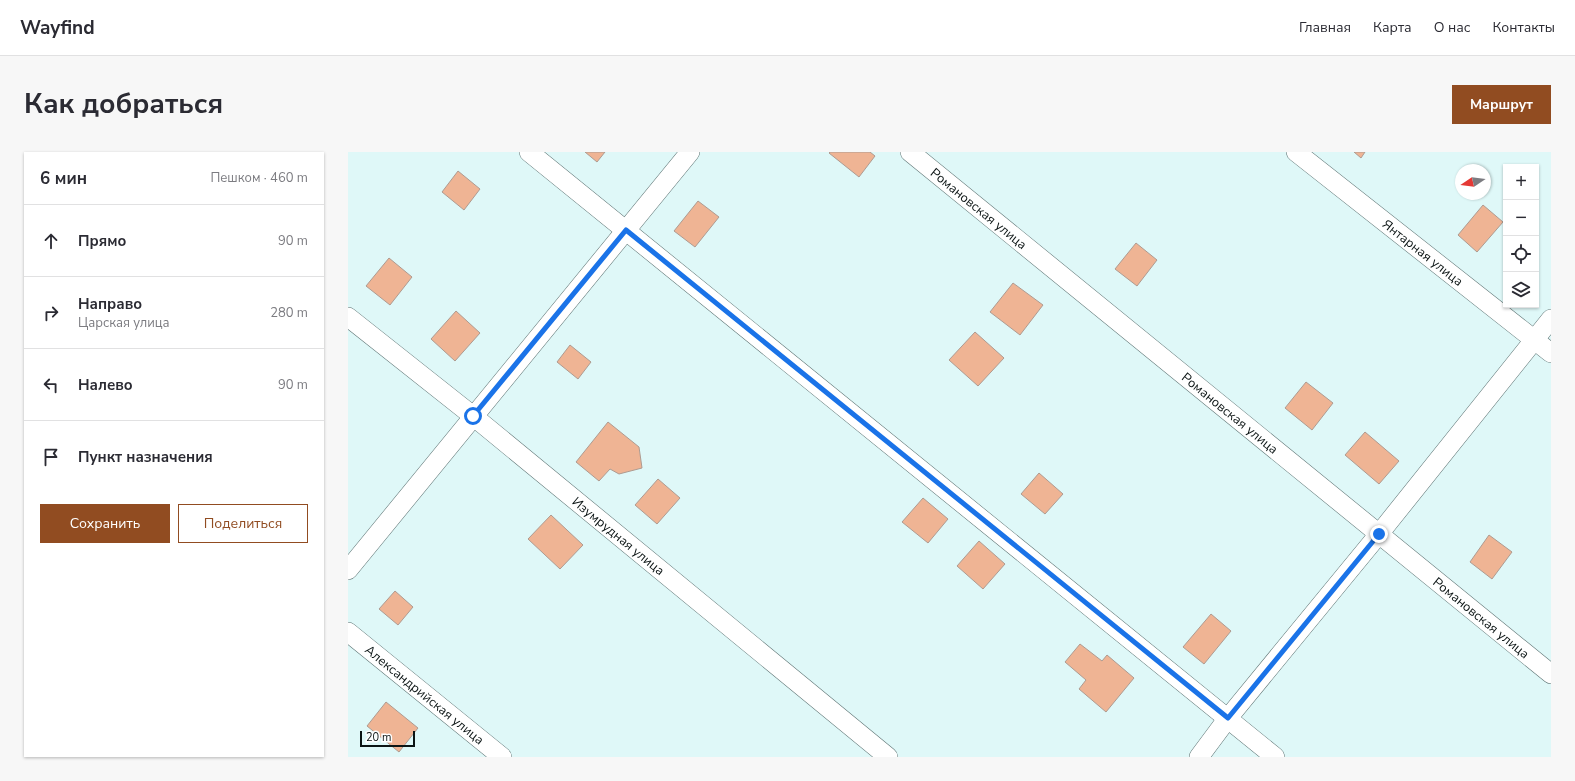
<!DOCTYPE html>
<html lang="ru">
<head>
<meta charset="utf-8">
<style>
	body { margin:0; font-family:"Nunito Sans",sans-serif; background:#f7f7f7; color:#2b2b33 }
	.controls { position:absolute; right:12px; top:12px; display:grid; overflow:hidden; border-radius:0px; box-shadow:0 1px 3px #0004 }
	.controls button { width:36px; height:36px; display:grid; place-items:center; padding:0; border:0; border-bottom:1px solid #e1e1e2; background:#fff; color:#2b2b33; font:20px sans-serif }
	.compass { position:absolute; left:1107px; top:12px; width:36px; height:36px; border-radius:50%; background:#fff; box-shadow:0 1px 3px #0004; rotate:257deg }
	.scale { position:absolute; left:12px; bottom:10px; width:55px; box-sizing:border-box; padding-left:4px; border:2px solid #0b1414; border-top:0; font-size:11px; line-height:14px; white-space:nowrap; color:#0b1414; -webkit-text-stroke:3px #fff; paint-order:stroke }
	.stop { position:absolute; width:12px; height:12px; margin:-9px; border:3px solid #1a73e8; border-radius:50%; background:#fff }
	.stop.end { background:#1a73e8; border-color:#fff; box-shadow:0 1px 4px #0008 }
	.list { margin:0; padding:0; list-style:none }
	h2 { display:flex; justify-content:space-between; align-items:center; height:52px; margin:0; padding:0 16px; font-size:17px }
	h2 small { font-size:13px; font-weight:400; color:#7c7c81 }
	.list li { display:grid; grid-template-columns:26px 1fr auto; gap:12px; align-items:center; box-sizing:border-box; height:72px; padding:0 16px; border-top:1px solid #e1e1e2 }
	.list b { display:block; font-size:15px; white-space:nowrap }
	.list p { margin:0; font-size:13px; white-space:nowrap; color:#7c7c81 }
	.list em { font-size:13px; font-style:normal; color:#7c7c81 }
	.actions { display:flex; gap:8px; padding:12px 16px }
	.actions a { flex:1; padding:9px 0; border:1px solid #914c21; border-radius:0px; text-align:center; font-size:14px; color:#914c21 }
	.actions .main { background:#914c21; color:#fff }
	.icon { flex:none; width:22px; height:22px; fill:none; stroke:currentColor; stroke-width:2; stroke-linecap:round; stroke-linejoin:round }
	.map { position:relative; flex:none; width:1203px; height:605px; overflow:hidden; border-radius:0px }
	header { display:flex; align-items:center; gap:24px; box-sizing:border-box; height:56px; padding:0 20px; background:#fff; border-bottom:1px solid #e1e1e2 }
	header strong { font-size:19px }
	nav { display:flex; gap:22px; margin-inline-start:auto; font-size:14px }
	.intro { display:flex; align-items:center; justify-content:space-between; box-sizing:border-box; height:96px; padding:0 24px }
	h1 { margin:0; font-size:28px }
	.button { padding:10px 18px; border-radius:0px; background:#914c21; color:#fff; font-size:14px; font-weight:700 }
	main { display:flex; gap:24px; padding:0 24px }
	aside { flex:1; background:#fff; border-radius:0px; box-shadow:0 1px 3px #0004 }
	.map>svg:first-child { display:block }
	.building { fill:#efb494; stroke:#ae9b91 }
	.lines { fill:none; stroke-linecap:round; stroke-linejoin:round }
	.minor-casing { stroke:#5d7373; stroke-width:20 }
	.minor { stroke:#fff; stroke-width:19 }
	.route { stroke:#1a73e8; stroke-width:5 }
	.labels { text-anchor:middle; stroke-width:3; stroke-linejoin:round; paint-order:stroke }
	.street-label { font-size:13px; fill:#0b1414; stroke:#fff }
</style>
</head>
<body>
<header>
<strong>Wayfind</strong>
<nav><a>Главная</a><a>Карта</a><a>О нас</a><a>Контакты</a></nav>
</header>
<div class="intro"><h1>Как добраться</h1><a class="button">Маршрут</a></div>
<main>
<aside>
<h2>6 мин<small>Пешком · 460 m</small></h2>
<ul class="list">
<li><svg class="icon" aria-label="ahead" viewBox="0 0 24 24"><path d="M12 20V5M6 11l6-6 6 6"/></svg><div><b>Прямо</b></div><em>90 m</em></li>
<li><svg class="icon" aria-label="right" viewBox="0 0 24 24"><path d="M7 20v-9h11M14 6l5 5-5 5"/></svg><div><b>Направо</b><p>Царская улица</p></div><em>280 m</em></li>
<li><svg class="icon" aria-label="left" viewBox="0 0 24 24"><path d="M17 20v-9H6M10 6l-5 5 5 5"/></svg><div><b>Налево</b></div><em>90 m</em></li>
<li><svg class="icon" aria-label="arrive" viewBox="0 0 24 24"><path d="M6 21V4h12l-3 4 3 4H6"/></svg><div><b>Пункт назначения</b></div></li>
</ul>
<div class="actions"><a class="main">Сохранить</a><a>Поделиться</a></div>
</aside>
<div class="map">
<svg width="1203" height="605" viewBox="0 0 1203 605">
	<rect width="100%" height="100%" fill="#dff8f8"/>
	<path class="building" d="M237,0H257L249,10Z
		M482,0H522L527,4L511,25L481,1Z
		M1006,0H1017L1013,6Z
		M110,19L132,37L116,58L94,40Z
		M350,49L371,65L347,95L326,79Z
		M1135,53L1155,70L1129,100L1110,83Z
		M788,91L809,108L789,134L767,117Z
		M41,106L64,125L42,153L18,134Z
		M665,131L695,153L672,183L642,160Z
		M108,159L132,181L107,209L83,187Z
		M627,180L656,206L630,234L601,208Z
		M222,193L243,210L230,227L209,210Z
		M958,230L985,251L964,278L937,256Z
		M260,270L291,295L294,316L271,322L262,317L251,329L228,310Z
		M1017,280L1051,309L1031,332L997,303Z
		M691,321L715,342L697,362L673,342Z
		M310,327L332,346L309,372L287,353Z
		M575,346L600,367L580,391L554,370Z
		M203,363L235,393L212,417L180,387Z
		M1141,383L1164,400L1144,427L1122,410Z
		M631,389L657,412L635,437L609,414Z
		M47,439L65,455L50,473L31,457Z
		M863,462L883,479L856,512L835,495Z
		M732,492L754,509L759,503L786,526L758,560L731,537L738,528L717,510Z
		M38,550L70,576L51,600L19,574Z"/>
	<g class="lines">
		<g class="minor-casing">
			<g id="minor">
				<path d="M181,0L927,605"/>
				<path id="s1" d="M562,0L1203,522"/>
				<path id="s2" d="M948,0L1203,201"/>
				<path id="s3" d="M0,165L125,264L540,605"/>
				<path d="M0,418L342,0"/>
				<path id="s4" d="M0,480L154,605"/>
				<path d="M851,605L880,566L1031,382L1203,167"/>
			</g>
		</g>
		<use href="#minor" class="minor"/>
	</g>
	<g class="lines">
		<path class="route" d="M125,264L278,78L880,566L1031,382"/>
	</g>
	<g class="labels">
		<g class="street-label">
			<text dy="5" stroke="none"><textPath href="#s1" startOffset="89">Романовская улица</textPath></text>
			<text dy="5" stroke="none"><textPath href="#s2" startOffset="162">Янтарная улица</textPath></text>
			<text dy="5" stroke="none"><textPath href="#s1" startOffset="413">Романовская улица</textPath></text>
			<text dy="5" stroke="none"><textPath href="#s3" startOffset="348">Изумрудная улица</textPath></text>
			<text dy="5" stroke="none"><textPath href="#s1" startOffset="737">Романовская улица</textPath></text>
			<text dy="5" stroke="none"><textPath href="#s4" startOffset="99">Александрийская улица</textPath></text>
		</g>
	</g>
</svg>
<div class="controls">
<button>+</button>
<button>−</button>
<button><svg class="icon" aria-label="locate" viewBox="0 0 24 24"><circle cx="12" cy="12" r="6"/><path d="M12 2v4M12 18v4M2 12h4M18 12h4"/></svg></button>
<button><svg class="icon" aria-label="layers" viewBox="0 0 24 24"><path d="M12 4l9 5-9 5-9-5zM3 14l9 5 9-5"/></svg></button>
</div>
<svg class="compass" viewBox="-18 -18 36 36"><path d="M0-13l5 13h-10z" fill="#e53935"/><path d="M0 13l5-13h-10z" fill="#7c7c81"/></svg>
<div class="scale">20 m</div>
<div class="stop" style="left:125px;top:264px"></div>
<div class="stop end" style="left:1031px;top:382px"></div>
</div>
</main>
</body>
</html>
